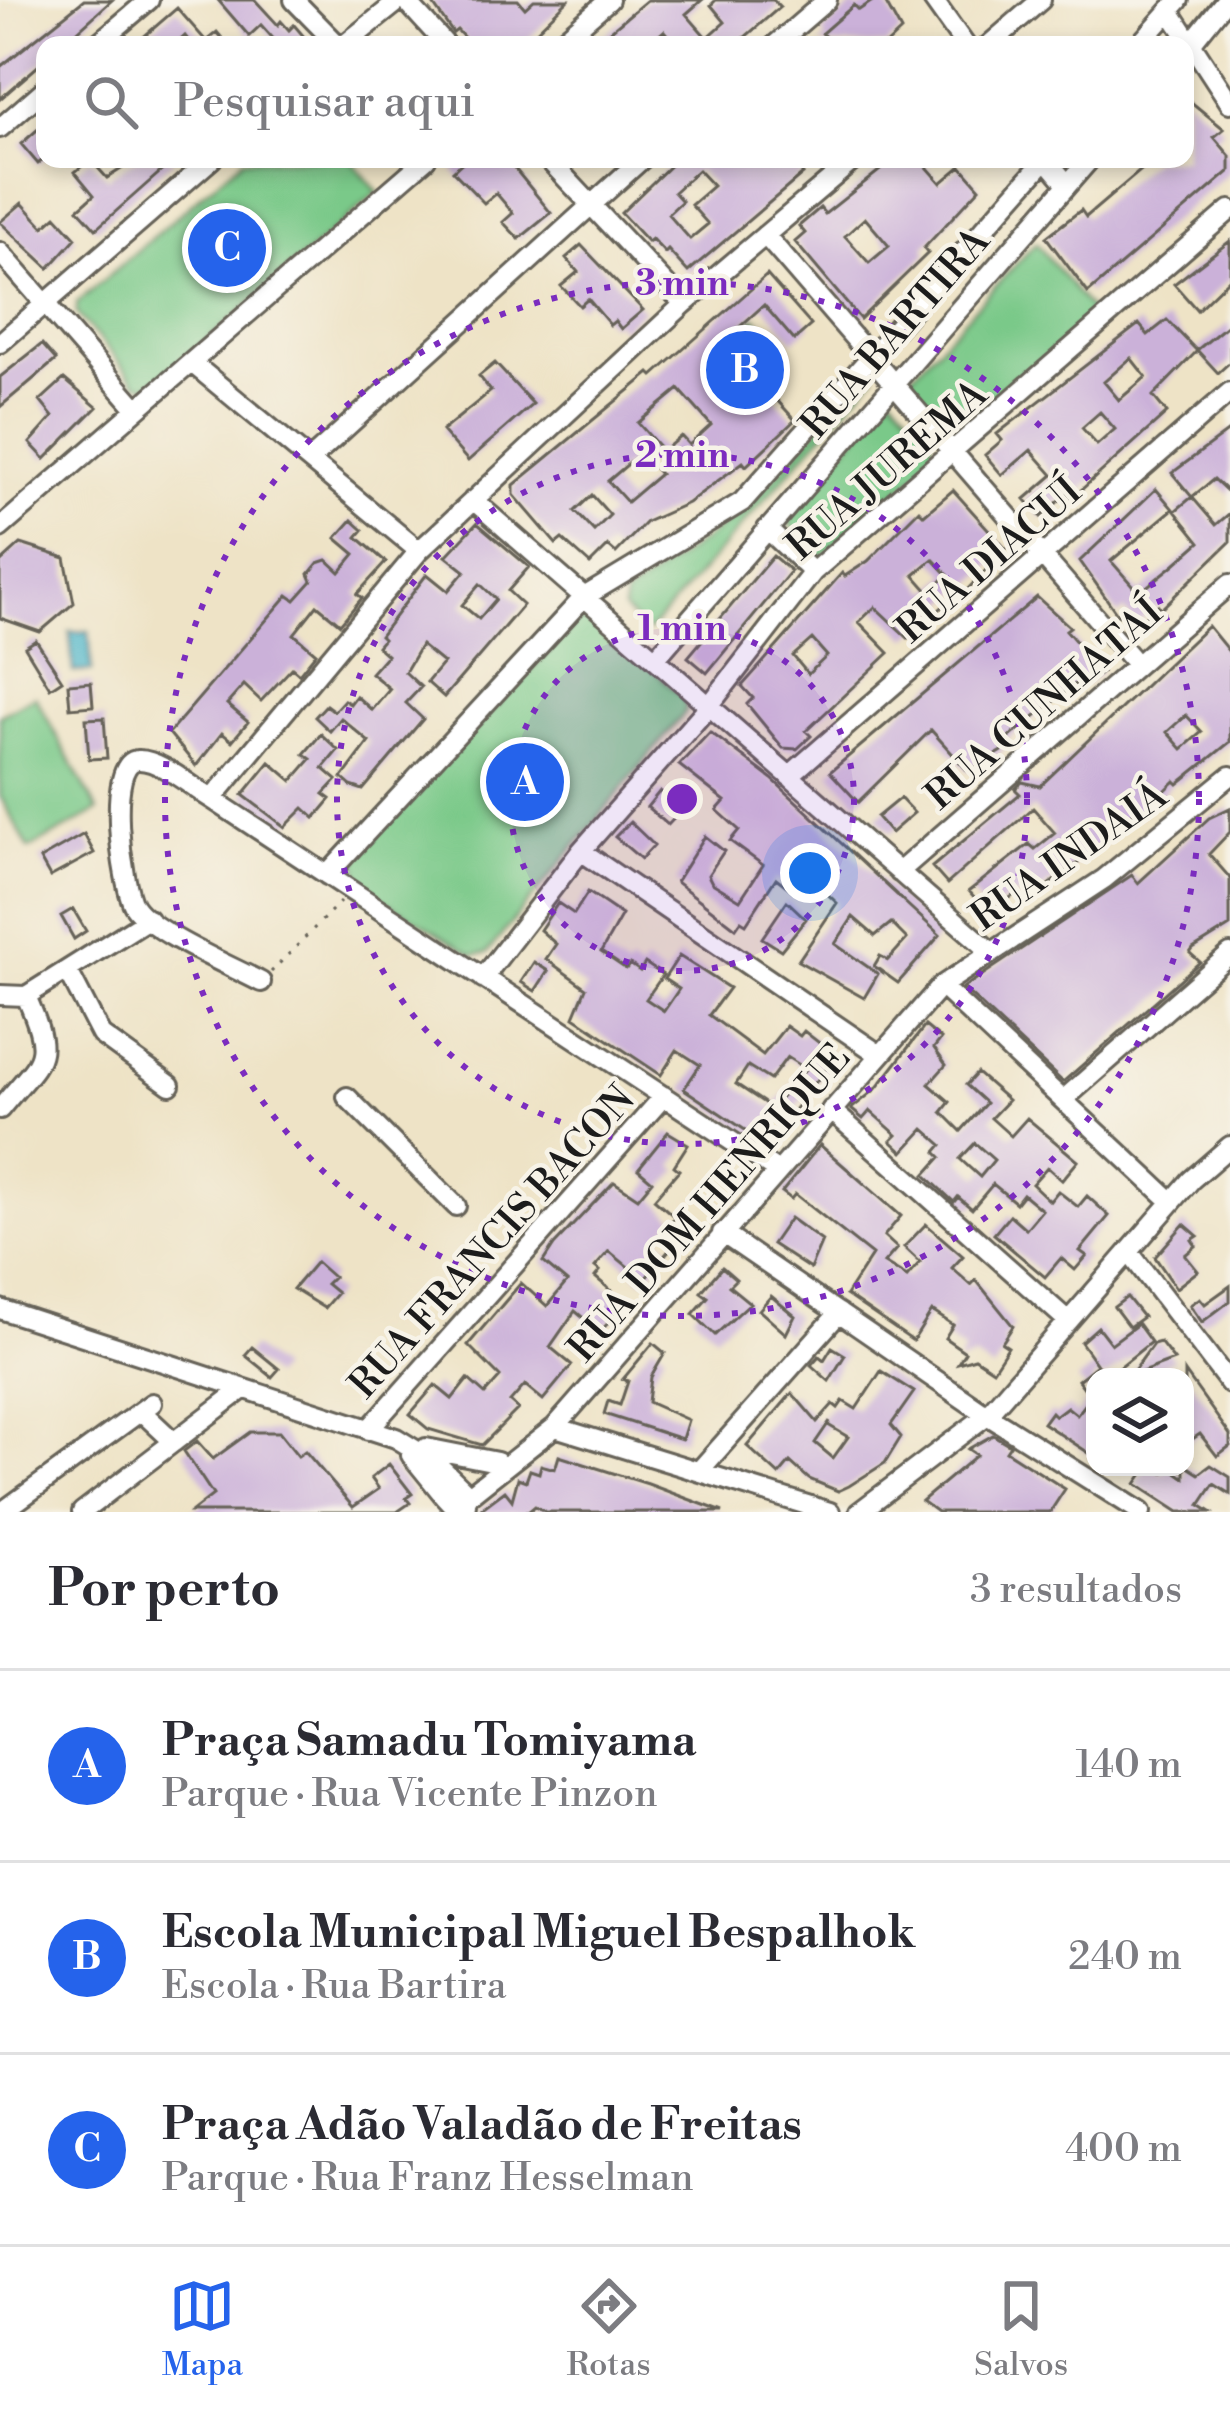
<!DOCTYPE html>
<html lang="pt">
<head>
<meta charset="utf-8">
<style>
	body { margin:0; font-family:"Libre Bodoni",serif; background:#f2f2f3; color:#2b2b33 }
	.controls { position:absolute; right:36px; bottom:36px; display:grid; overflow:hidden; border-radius:24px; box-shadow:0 6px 18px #0003 }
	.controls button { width:108px; height:108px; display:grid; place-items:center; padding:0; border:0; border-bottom:3px solid #e1e1e2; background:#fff; color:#2b2b33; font:60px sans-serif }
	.you { position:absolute; left:810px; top:873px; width:42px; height:42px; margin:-30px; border:9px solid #fff; border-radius:50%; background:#1a73e8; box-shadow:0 0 0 18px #1a73e833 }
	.badge { display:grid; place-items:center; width:78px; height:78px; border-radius:50%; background:#2563eb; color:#fff; font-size:39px; font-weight:700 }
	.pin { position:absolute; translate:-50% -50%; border:6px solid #fff; box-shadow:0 3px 12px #0006 }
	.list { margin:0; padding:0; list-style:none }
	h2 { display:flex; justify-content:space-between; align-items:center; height:156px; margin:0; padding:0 48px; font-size:51px }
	h2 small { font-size:39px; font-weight:400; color:#7c7c81 }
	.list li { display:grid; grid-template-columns:78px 1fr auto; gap:36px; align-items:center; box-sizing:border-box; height:192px; padding:0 48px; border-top:3px solid #e1e1e2 }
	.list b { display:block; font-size:45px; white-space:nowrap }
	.list p { margin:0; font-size:39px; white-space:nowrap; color:#7c7c81 }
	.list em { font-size:39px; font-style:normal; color:#7c7c81 }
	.icon { flex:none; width:66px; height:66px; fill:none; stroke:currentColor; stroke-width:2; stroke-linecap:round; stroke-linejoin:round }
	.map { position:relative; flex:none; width:1230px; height:1512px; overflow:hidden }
	.search { position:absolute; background:#fff; box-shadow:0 6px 18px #0003; left:36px; right:36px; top:36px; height:132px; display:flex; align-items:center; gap:30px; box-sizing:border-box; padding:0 42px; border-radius:24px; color:#7c7c81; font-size:45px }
	.sheet { height:732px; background:#fff }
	nav { display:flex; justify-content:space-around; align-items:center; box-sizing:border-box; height:168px; border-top:3px solid #e1e1e2; background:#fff; font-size:33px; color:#7c7c81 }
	nav a { display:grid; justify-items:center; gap:6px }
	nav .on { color:#2563eb }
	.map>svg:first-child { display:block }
	.green { fill:#7ac989; stroke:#4b7252; stroke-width:3 }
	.water { fill:#4ab4c8; stroke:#336872; stroke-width:3 }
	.building { fill:#cbb1d9; fill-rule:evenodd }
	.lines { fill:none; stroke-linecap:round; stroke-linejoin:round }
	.minor-casing { stroke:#666258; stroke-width:24 }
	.path { stroke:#666258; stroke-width:3; stroke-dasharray:3 9; stroke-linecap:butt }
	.minor { stroke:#fff; stroke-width:18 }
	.ring { fill:none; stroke:#7b2cbf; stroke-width:6; stroke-dasharray:6 12 }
	.labels { text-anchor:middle; stroke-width:9; stroke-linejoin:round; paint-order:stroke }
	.street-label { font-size:39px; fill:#1c1c1c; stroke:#f7f3e8 }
	.centre { fill:#7b2cbf; stroke:#f7f3e8; stroke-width:6 }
	.ring-label { font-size:36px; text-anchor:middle; font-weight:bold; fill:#7b2cbf; stroke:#f7f3e8; stroke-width:9; stroke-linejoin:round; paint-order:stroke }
</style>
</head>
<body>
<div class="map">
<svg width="1230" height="1512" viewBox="0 0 1230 1512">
	<rect width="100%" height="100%" fill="#f7f3e8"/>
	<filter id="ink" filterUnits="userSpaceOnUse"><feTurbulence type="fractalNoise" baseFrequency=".00833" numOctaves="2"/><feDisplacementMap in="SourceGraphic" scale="24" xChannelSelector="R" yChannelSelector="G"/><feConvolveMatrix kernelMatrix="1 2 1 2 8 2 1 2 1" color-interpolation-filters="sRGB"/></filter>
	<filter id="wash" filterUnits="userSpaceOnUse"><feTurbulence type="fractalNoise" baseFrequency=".004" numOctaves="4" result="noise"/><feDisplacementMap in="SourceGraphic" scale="48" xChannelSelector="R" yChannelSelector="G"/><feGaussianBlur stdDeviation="2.7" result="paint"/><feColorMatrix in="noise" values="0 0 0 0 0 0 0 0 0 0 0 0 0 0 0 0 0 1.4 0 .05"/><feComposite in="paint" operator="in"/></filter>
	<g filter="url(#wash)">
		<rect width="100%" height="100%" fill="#eee3c6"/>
		<path class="green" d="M243,159H350L378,192L163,379L146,386L137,383L76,313L77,303Z
			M1036,243L1095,316L956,436L908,379Z
			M756,318L766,330L738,354L728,342Z
			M870,370L875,375L648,632L623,610L625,596L744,511Z
			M892,394L932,438L934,460L821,557L785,519Z
			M583,615L598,616L685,700L686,711L487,953L473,955L370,891L359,875L356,853Z
			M35,696L98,811L29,849L0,796V715Z"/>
		<path class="water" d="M89,631L92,671L73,672L70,632Z"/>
		<g id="blocks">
			<path class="building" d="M84,0H112L62,45H45V60L0,99V67Z
				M218,0H255L278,25L281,21L289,30L294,25L306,39L298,45H279L261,25L249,36Z
				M430,0H518L525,8L534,0H568L522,45H471L457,30L453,33Z
				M647,0H702L686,14L707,38L725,22L711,5L716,0H773L780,7L736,45H676L664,31L648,45H593Z
				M874,0H884L901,31L886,45H819L826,38L822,33L854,5L859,10Z
				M177,8L206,41L217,32L228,45H192L185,36L175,45H134Z
				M1185,97L1224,129L1214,137L1230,156V171L1088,293L1046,237L1081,210L1086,217L1154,159H1185Z
				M45,123V158L38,164L21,144Z
				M90,159L107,178L137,159H175L96,229L78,209L94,195L75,172Z
				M466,159H507L551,213L519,239L503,222L513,213L496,193L484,203L453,171Z
				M677,159H808L798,168L803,174L688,272L668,250L665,253L652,239L648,242L621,213ZM698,170L713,186L691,205L708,224L690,239L668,214L682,201L674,192Z
				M894,159H920L941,183L961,166L980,188L924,248L928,253L860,319L795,242L805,233L799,226L820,208L825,214ZM865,218L889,246L869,263L845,236Z
				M22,203L44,227L56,216L76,238L49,268L0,222Z
				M1230,241V278L1197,310L1174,284Z
				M581,245L643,310L621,329L615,321L610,325L588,299L580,306L561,286L578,272L566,258Z
				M767,275L811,325L794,340L764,305L714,350L732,370L761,344L775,359L755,376L795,420L746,466L743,462L688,503L646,522L616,553L608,546L590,564L562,539L556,544L514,495V485L650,373L653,376ZM679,389L711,425L689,445L681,436L663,451L638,423ZM641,453L660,474L627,502L608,481ZM592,495L610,515L594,531L575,511Z
				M1167,320L1197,351L1153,396L1167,413L1072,498L1068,493L1041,517L1025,499L1053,475L1031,450L1002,475L985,455L1002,440L997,434L1139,324L1148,335ZM1131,358L1146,377L1119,400L1104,382ZM1100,412L1115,429L1097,445L1082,428Z
				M1230,323V362L1218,373L1197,350Z
				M42,344L56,360L0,407V377Z
				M495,363L533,404L468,461L442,431L491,391L479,376Z
				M64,379L97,407L45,459L30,443L53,417L40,401Z
				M1230,430V494L1214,479L1192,497L1216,525L1230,513V542L1161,609L1158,605L1136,624L1124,610L1118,615L1080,561L1156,489L1173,509L1111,561L1139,593L1175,564L1200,542L1175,511L1192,497L1172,473Z
				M953,490L1006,549L964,593L961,590L908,638L875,607L859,622L889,653L806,731L811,736L797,749L783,748L747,704L753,698L742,686L842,573L845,576L868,561L919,510L924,515ZM933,559L948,575L929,592L914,575ZM812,639L827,656L808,674L793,656Z
				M352,520L363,530L357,537L386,562L357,594L362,598L340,624L317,605L294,634L316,653L299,674L292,668L261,701L244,685L227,704L248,722L232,741L222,733L196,766L169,733L288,595L295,600L312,581L309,574L318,563L327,560L340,572L355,554L336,538Z
				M477,523L529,567L508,591L523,605L444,697L427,682L443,663L421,645L405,672L421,687L406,703L423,719L363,790L351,786L342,778L369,742L341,718L330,731L315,717L326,705L334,711L344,700L350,704L356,696L372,710L390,689L371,673L387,655L377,646L383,639L380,636L427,574L448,591L465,571L446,556ZM480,584L496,599L479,619L462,605Z
				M21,544L65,558L74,603L40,632L0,618V563Z
				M773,556L791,571L707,673L688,657Z
				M1037,597L1070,627L1066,630L1102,672L1086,685L1081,679L1000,745L1004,750L968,771L931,730L858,802L830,772Z
				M1208,626L1230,653V742L1178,784L1175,781L1138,817L1134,812L1101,846L1024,903L1017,893L988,913L969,891L1029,844L1035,849L1055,833L1033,808L947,884L932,867L1020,794L1015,789L1022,782L1040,786ZM1186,715L1202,732L1182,749L1167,732Z
				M36,640L62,680L50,688L25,647Z
				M91,682L93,706L70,708L68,684Z
				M104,718L107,758L89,759L86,719Z
				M710,732L772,779L940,935L898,983L874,966L880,956L888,960L907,939L891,923L875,936L853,917L835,944L878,974L864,998L798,961L837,903L807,875L793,891L776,878L746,924L741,921L736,928L676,882L705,836L724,851L708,875L712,883L740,900L763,865L730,841L739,830L717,810L725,801L679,765Z
				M321,734L338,750L323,768L337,780L324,794L331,799L315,818L304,808L285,827L243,795L270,762L292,781L311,759L304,754Z
				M660,791L682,810L668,825L647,807Z
				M900,798L914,813L891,833L877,817Z
				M1230,808V832L1209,854L1230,878V926L1193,949L1190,953L1200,962L1063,1082L963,988L1132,875L1138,883L1209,818Z
				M630,822L654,845L641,859L615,837Z
				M84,834L94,853L50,877L40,859Z
				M588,892L622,915L601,952L626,969L630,964L640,971L645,963L663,975L646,999L664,1011L679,989L664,979L679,956L729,988L709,1015L763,1055L786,1026L800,1036L804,1031L836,1056L788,1118L772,1108L777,1112L771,1122L766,1119L754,1136L684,1089L700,1065L677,1050L661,1075L574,1017L586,988L546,959L556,944L540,930L558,903L574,914ZM787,1057L806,1069L772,1108L736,1084L748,1066L770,1080Z
				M787,901L806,919L781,950L762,938Z
				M73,909L86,931L74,939L61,916Z
				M534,962L548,971L535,991L521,982Z
				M925,1026L941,1039L934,1048L946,1065L929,1084L950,1102L942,1112L961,1131L986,1103L966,1085L977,1073L1008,1100L991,1118L1011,1136L1027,1118L1078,1161L1062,1180L1047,1167L1032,1184L1050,1201L1058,1191L1078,1207L1087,1196L1109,1216L1080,1251L1087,1256L1075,1270L1061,1258L1045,1277L994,1234L1010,1215L1026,1229L1042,1210L1023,1194L1016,1203L993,1184L972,1209L958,1197L954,1202L925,1175L941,1157L936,1152L942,1145L924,1129L903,1152L891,1141L897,1135L870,1111L863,1119L851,1109L876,1089ZM975,1143L994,1160L980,1177L960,1159Z
				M668,1132L688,1144L674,1166L679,1170L654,1199L675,1217L658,1237L671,1248L644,1280L609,1251L595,1267L600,1271L595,1277L626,1303L600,1332L575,1311L550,1347L572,1365L543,1400L525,1385L510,1402L518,1409L482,1445L428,1429L410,1414L435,1385L452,1399L468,1379L485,1394L500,1377L468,1345L521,1283L547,1306L567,1282L543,1262L554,1245L614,1182L638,1198L652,1181L638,1169Z
				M820,1145L901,1216L884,1236L897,1248L884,1263L907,1277L920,1262L904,1247L926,1224L963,1256L952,1268L971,1285L976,1280L1013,1326L1002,1343L1008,1347L993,1370L975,1358L958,1363L965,1352L945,1338L953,1325L932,1311L913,1341L846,1295L872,1255L795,1194L791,1199L782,1192Z
				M790,1218L822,1241L810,1269L772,1244Z
				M1184,1224L1198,1236L1192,1240L1196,1246L1185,1255L1198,1271L1176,1288L1155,1257Z
				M316,1262L333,1277L326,1284L337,1293L324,1308L293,1289Z
				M722,1267L736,1279L729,1286L750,1303L715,1335L693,1314L708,1297L701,1292Z
				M1230,1286V1301L1202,1322L1190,1305L1200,1298L1205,1304Z
				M771,1296L795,1316L786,1334L759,1310Z
				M1127,1297L1143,1317L1129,1327L1114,1307Z
				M1138,1324L1151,1342L1107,1377H1095L1088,1393L1078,1380L1097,1365L1081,1342L1098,1327L1111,1344Z
				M1160,1342L1174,1360L1129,1377L1153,1344Z
				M653,1343L665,1353L651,1377L648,1402L688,1420L682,1439L604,1414L608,1401L620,1405L628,1381L623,1379Z
				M252,1347L279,1369L272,1377L245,1355Z
				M832,1347L845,1355L829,1381L811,1365L819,1356L824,1360Z
				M881,1371L914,1392L891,1425L901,1437L885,1463L849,1486L838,1491L809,1479L790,1462L779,1475L747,1446L792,1393L817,1422L833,1404L838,1408L843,1401L856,1409ZM830,1421L828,1425L848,1437L833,1458L815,1443Z
				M1185,1372L1230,1435V1446L1217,1456L1200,1434L1185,1444L1190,1427L1185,1420Z
				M1088,1401L1095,1405V1457L1043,1423L1051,1412L1055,1416L1067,1407L1077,1415Z
				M250,1432H279L298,1456L305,1451L353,1507L379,1489L371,1478L389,1464L412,1494L406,1498L410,1503L397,1512H191L213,1495L184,1451L197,1441L213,1459Z
				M993,1435L1010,1445L1006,1451L1065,1489L1050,1512H937L922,1501L977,1455L968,1449Z
				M559,1456L648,1484L723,1512H546L535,1506L528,1512H477L505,1491L512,1500L518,1478L526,1481L530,1470L539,1473L541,1465L555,1469Z
				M1185,1465L1199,1474L1211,1465L1230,1477V1494L1214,1484L1200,1505L1211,1512H1179L1136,1484L1148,1467L1163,1473L1171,1468L1185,1478Z"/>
		</g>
	</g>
	<g filter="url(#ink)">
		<use href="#blocks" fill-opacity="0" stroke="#666258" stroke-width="3"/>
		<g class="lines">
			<g class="minor-casing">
				<path id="minor" d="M294,0L338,45
					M405,0L446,45
					M933,0L965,45
					M1170,11L1230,103
					M96,45L149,0
					M344,45L400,0
					M557,45L609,0
					M775,45L827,0
					M989,45L1041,0
					M1139,45L1179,0
					M1185,51L1226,0
					M0,128L45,89
					M548,159L684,304
					M765,235L1137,665
					M0,252L137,409
					M0,343L212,159
					M192,363L419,551
					M310,460L642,159
					M473,500L989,950
					M0,528L426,159
					M767,529L813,572
					M655,659L1090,159
					M789,776L1230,392
					M212,799L419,551L684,304L855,159
					M581,851L880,1055
					M899,872L1230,584
					M327,875L584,597L742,502L1046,159L1067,184
					M68,971L101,1035L170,1085
					M483,978L581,851L709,706L813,572L1230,210
					M261,982C231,966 151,932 134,906C122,886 105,761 138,760C160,759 193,788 212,799L777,1171
					M941,986L1172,1202
					M0,995L26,996L148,919
					M347,1097L456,1206
					M1063,1100L1230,954
					M0,1109C42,1057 55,1062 26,996
					M831,1110L1068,1321
					M722,1233L987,1415L1141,1512
					M1129,1252L1230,1384
					M0,1309L396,1438L435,1462L466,1492V1504L456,1509L445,1497L456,1486
					M142,1412L174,1442
					M555,1427L830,1512
					M368,1430L664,1096
					M426,1448L497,1462
					M411,1455L445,1497
					M700,1470L839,1313
					M468,1496L555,1427L941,986L1104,879L1230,776
					M2,1512L152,1403
					M82,1512L243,1389
					M859,1512L987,1415L1191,1180L1230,1146"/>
			</g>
			<path class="path" d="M271,972L340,902"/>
			<use href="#minor" class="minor"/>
		</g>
	</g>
	<circle cx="682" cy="799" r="172" fill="#7b2cbf" fill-opacity=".12"/>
	<g class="ring">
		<circle cx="682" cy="799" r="172"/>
		<circle cx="682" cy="799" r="345"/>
		<circle cx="682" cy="799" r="517"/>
	</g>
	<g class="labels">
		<g class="street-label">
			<text transform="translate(894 332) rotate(-49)" y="14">RUA BARTIRA</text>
			<text transform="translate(886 469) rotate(-41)" y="14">RUA JUREMA</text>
			<text transform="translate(988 559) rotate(-41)" y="14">RUA DIACUÍ</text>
			<text transform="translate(1043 703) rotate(-41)" y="14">RUA CUNHATAÍ</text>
			<text transform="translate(1068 855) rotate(-35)" y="14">RUA INDAIÁ</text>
			<text transform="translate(708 1202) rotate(-49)" y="14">RUA DOM HENRIQUE</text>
			<text transform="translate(491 1241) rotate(-48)" y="14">RUA FRANCIS BACON</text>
		</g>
	</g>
	<circle cx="682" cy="799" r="18" class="centre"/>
	<g class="ring-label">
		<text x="682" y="295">3 min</text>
		<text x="682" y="467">2 min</text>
		<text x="682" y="640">1 min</text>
	</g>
</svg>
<div class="controls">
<button><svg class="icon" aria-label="layers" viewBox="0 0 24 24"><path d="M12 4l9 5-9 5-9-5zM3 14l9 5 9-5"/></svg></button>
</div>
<div class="you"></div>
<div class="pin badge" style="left:525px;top:782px">A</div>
<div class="pin badge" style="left:745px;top:370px">B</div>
<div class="pin badge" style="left:227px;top:248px">C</div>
<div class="search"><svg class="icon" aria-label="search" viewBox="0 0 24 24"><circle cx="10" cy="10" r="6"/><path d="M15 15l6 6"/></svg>Pesquisar aqui</div>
</div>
<section class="sheet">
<h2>Por perto<small>3 resultados</small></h2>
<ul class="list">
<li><span class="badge">A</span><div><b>Praça Samadu Tomiyama</b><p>Parque · Rua Vicente Pinzon</p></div><em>140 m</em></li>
<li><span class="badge">B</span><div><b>Escola Municipal Miguel Bespalhok</b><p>Escola · Rua Bartira</p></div><em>240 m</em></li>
<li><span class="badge">C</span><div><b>Praça Adão Valadão de Freitas</b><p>Parque · Rua Franz Hesselman</p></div><em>400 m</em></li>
</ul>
</section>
<nav>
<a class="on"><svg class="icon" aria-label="map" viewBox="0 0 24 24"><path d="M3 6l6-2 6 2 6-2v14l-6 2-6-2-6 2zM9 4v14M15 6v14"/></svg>Mapa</a>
<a><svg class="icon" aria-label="directions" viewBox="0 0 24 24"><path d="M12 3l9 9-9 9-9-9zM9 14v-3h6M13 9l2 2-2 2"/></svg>Rotas</a>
<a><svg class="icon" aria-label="saved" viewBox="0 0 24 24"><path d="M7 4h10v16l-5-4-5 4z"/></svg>Salvos</a>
</nav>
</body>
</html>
